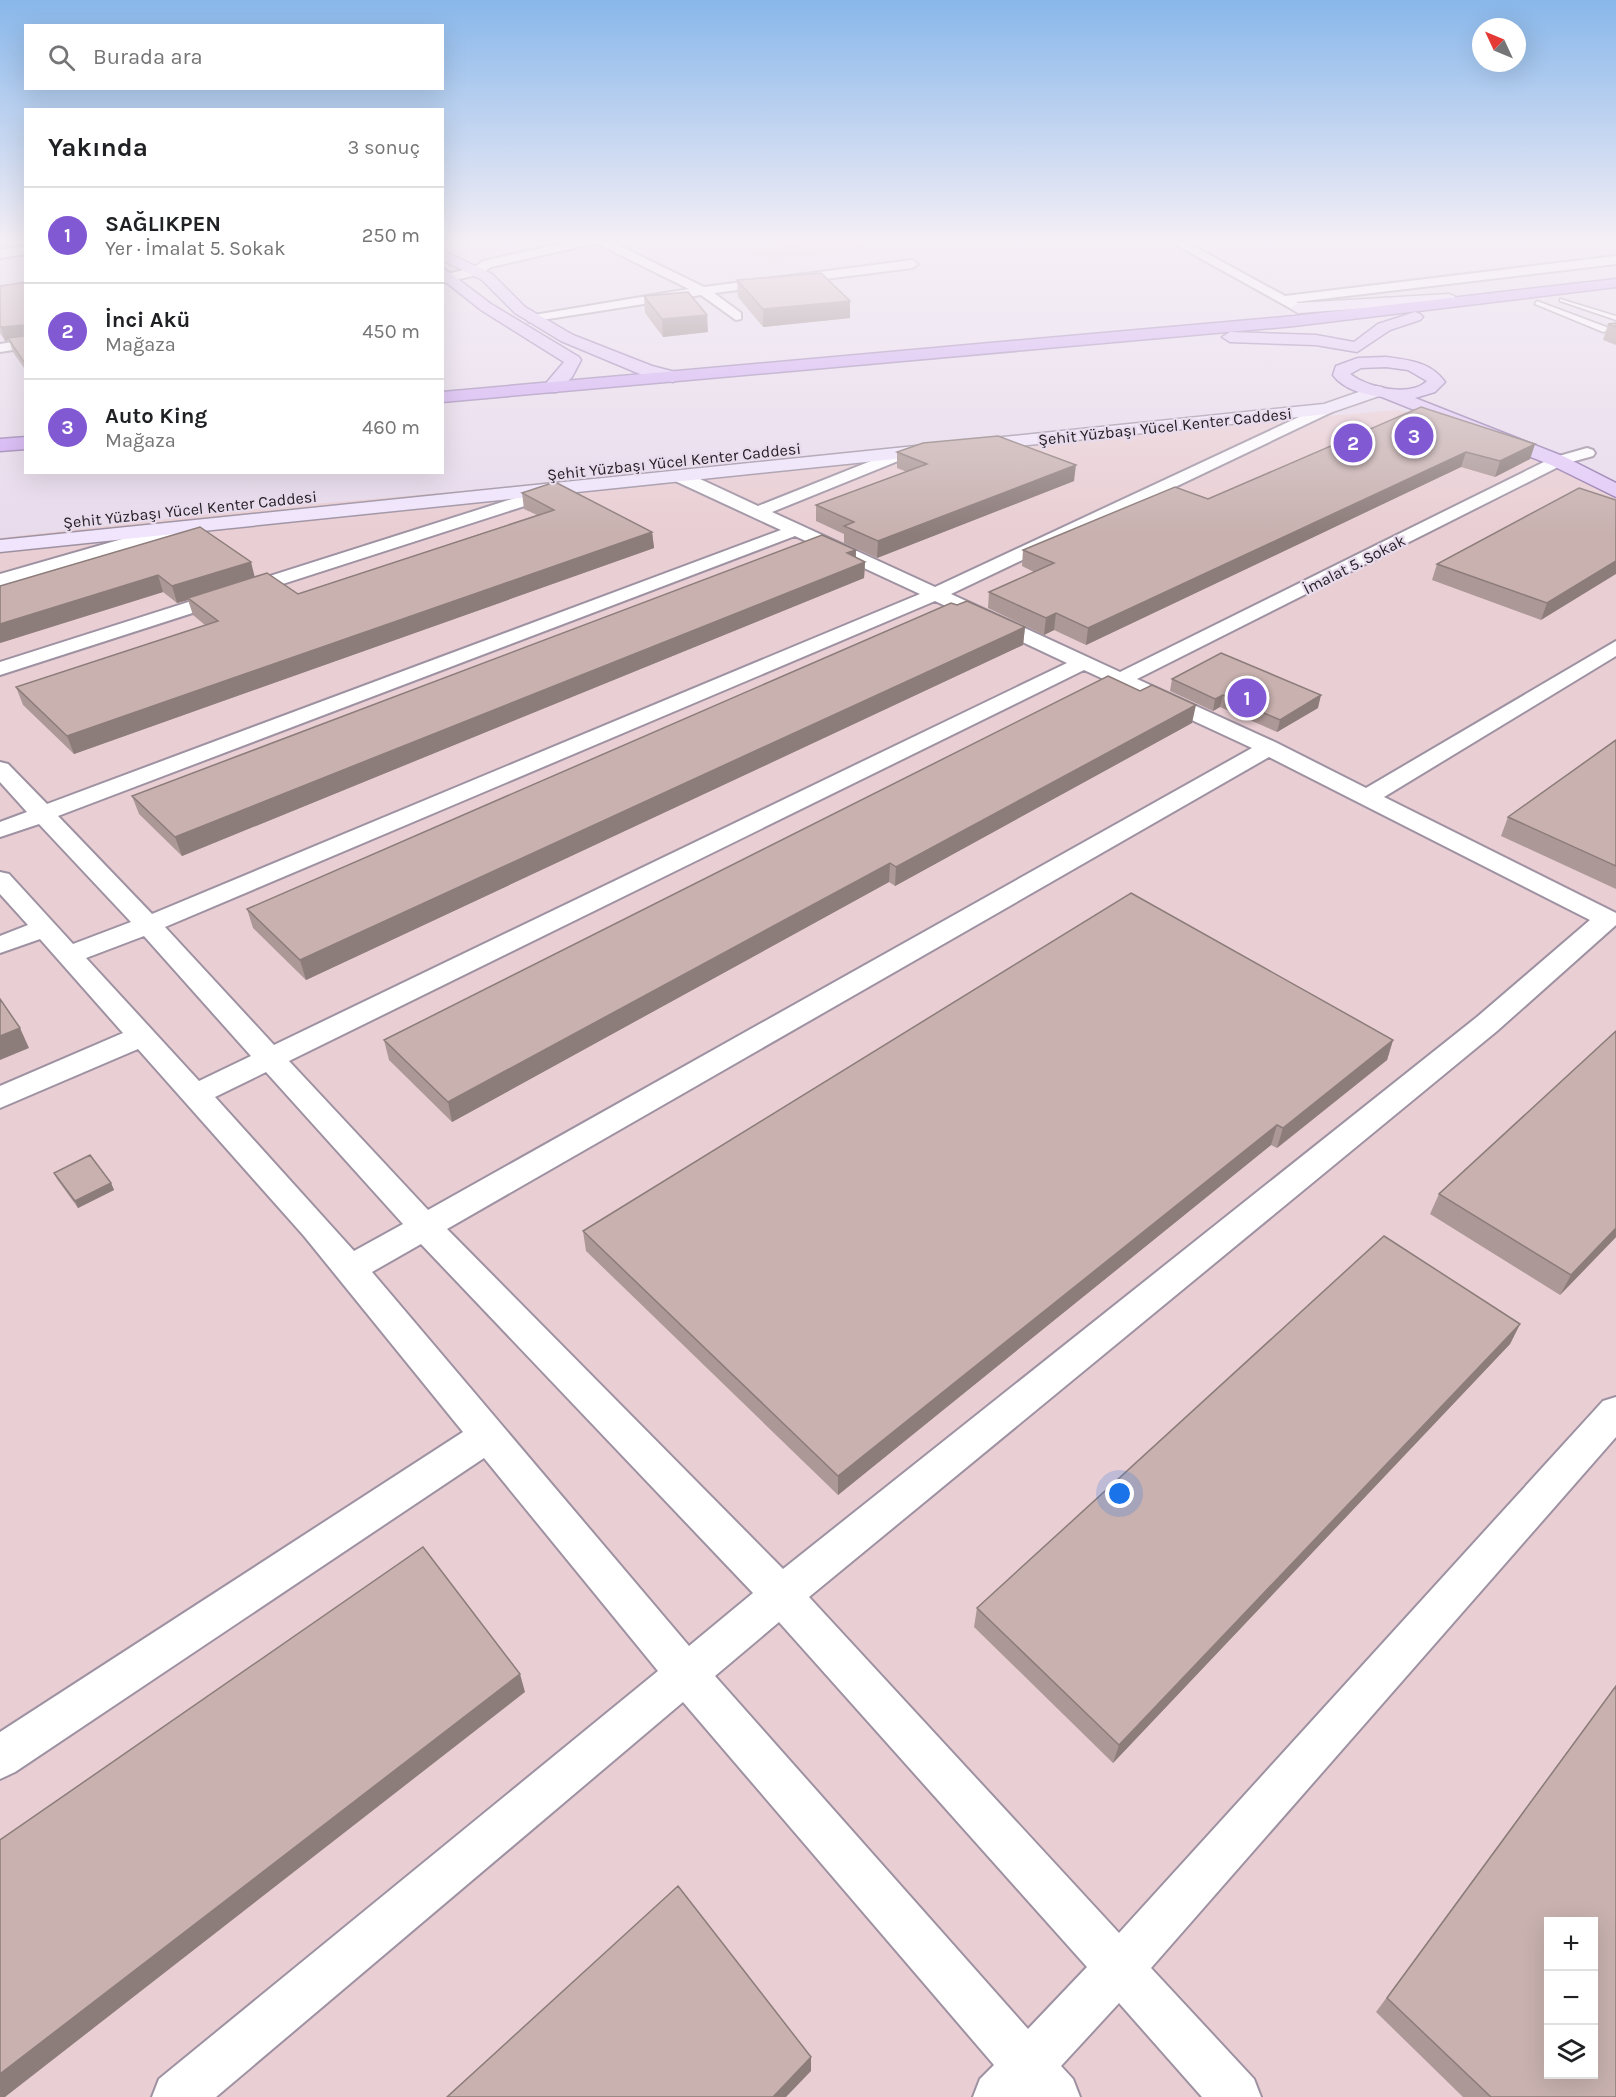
<!DOCTYPE html>
<html lang="tr">
<head>
<meta charset="utf-8">
<style>
	body { margin:0; font-family:Karla,sans-serif; background:#f6f6f6; color:#202124 }
	.controls { position:absolute; right:18px; bottom:18px; display:grid; overflow:hidden; border-radius:0px; box-shadow:0 6px 24px #0002 }
	.controls button { width:54px; height:54px; display:grid; place-items:center; padding:0; border:0; border-bottom:2px solid #e0e0e0; background:#fff; color:#202124; font:30px sans-serif }
	.compass { position:absolute; left:1472px; top:18px; width:54px; height:54px; border-radius:50%; background:#fff; box-shadow:0 6px 24px #0002; rotate:314deg }
	.you { position:absolute; left:1120px; top:1494px; width:21px; height:21px; margin:-15px; border:4px solid #fff; border-radius:50%; background:#1a73e8; box-shadow:0 0 0 9px #1a73e833 }
	.badge { display:grid; place-items:center; width:39px; height:39px; border-radius:50%; background:#8159d3; color:#fff; font-size:20px; font-weight:700 }
	.pin { position:absolute; translate:-50% -50%; border:3px solid #fff; box-shadow:0 2px 6px #0006 }
	.list { margin:0; padding:0; list-style:none }
	h2 { display:flex; justify-content:space-between; align-items:center; height:78px; margin:0; padding:0 24px; font-size:26px }
	h2 small { font-size:20px; font-weight:400; color:#757577 }
	.list li { display:grid; grid-template-columns:39px 1fr auto; gap:18px; align-items:center; box-sizing:border-box; height:96px; padding:0 24px; border-top:2px solid #e0e0e0 }
	.list b { display:block; font-size:22px; white-space:nowrap }
	.list p { margin:0; font-size:20px; white-space:nowrap; color:#757577 }
	.list em { font-size:20px; font-style:normal; color:#757577 }
	.icon { flex:none; width:33px; height:33px; fill:none; stroke:currentColor; stroke-width:2; stroke-linecap:round; stroke-linejoin:round }
	.map { position:relative; flex:none; width:1616px; height:2097px; overflow:hidden }
	.search { position:absolute; background:#fff; box-shadow:0 6px 24px #0002; left:24px; top:24px; width:420px; height:66px; display:flex; align-items:center; gap:15px; box-sizing:border-box; padding:0 21px; border-radius:0px; color:#757577; font-size:22px }
	.panel { position:absolute; background:#fff; box-shadow:0 6px 24px #0002; left:24px; top:108px; width:420px; height:366px; border-radius:0px }
	.map>svg:first-child { display:block }
	.industrial { fill:#e9ced3; fill-rule:evenodd }
	.lines { fill:none; stroke-linecap:round; stroke-linejoin:round }
	.lane-casing { stroke:#9e92a2; stroke-width:3 }
	.street-casing { stroke:#9e92a2; stroke-width:4 }
	.secondary-casing { stroke:#9e92a2; stroke-width:3 }
	.primary-casing { stroke:#9379ac; stroke-width:3 }
	.highway-casing { stroke:#9379ac; stroke-width:3 }
	.lane { fill:#fff; fill-rule:evenodd }
	.street { fill:#fff; fill-rule:evenodd }
	.secondary { fill:#f0e5fc; fill-rule:evenodd }
	.primary { fill:#e2cbf8; fill-rule:evenodd }
	.highway { fill:#cea9f4; fill-rule:evenodd }
	.wall { fill:#ac9896 }
	.shaded-wall { fill:#8c7c7a }
	.building { fill:#c8b1af; stroke:#8c7c7a; stroke-width:1.5; fill-rule:evenodd }
	.labels { text-anchor:middle; stroke-width:4.5; stroke-linejoin:round; paint-order:stroke }
	.far-street-label { font-size:16px; fill:#252127; stroke:#e8dbec }
</style>
</head>
<body>
<div class="map">
<svg width="1616" height="2097" viewBox="0 0 1616 2097">
	<rect width="100%" height="100%" fill="#e8dbec"/>
	<path class="industrial" d="M814,241H854L869,249L767,263L747,251Z
		M1398,410L1448,422L1616,486V2097H0V538L255,509ZM1548,1922H1594V2074H1548Z"/>
	<g class="lines">
		<g class="lane-casing">
			<path id="lane" d="M1560,299L1616,316V320L1560,301Z
				M1537,301L1609,328L1610,330L1603,332L1535,304Z"/>
		</g>
		<g class="street-casing">
			<path id="street" d="M574,241H610L704,287L912,260L918,264L912,268L714,293L741,313V319L736,320L701,295L529,322L527,319L534,315L689,289L596,243L491,267L481,274L442,283V275L473,268L483,261Z
				M1169,241H1184L1285,296L1616,256V264L1296,302L1306,309L1299,313Z
				M26,246V254L0,258V250Z
				M26,340V348L0,352V344Z
				M1327,404L1335,409L1332,412L951,594L1120,672L1552,458L1587,448L1593,450L1595,453L1593,456L1564,464L1137,679L1277,743L1366,788L1616,641V656L1384,797L1616,913V925L1497,1031L809,1597L1119,1933L1603,1401L1616,1397V1437L1151,1968L1254,2079L1261,2097H1202L1119,2003L1061,2066L1073,2079L1080,2097H973L980,2079L994,2065L683,1702L216,2097H152L159,2079L658,1671L484,1458L15,1772L0,1779V1732L463,1432L304,1236L138,1049L0,1108V1086L123,1033L40,939L0,953V936L28,925L0,894V872L9,874L73,944L131,922L39,824L0,837V822L27,812L0,782V762L8,764L47,804L781,530L673,480L671,476L673,472H685L758,506L896,451H908L910,454L908,457L772,512L935,587ZM795,536L920,594L152,914L58,816ZM935,601L1067,663L274,1045L165,927ZM1084,670L1252,748L428,1210L289,1061ZM1269,757L1590,920L1477,1017L783,1569L447,1229ZM144,936L251,1056L199,1081L86,958ZM266,1072L403,1224L354,1251L215,1097ZM421,1244L753,1593L689,1646L372,1272ZM779,1622L1087,1967L1028,2029L715,1676Z
				M559,484L565,485L567,489L565,493L0,675V662Z
				M178,523L184,524L187,528L184,532L0,586V574Z"/>
		</g>
		<g class="secondary-casing">
			<path id="secondary" d="M1449,294L1454,296L1457,299L1454,302L1298,313L1290,308L1298,303Z
				M1376,386L1382,387L1385,391L1382,395L1327,414L0,552V540L1324,404Z"/>
		</g>
		<g class="primary-casing">
			<path id="primary" d="M442,250L492,274L525,307L573,335L652,366L679,373L681,377L673,382L640,374L561,341L515,313L482,280L442,260Z
				M442,267L491,304L579,357L581,360L572,377L557,392H545L542,388L564,362L481,310L442,279Z
				M1415,312L1420,314L1423,317L1420,320L1390,330L1357,352L1316,345L1230,342L1222,337L1230,332L1316,335L1354,342L1378,324Z
				M1386,357C1409,360 1431,362 1445,382L1435,392L1415,398L1565,457L1616,483V497L1551,465L1382,397C1364,394 1344,390 1333,375L1336,366L1358,358ZM1386,367L1408,370L1427,381C1409,398 1367,387 1350,374L1361,368Z"/>
		</g>
		<g class="highway-casing">
			<path id="highway" d="M1616,279V287L1294,326L442,402V392L1294,316Z
				M26,437V449L0,451V439Z"/>
		</g>
		<use href="#lane" class="lane"/>
		<use href="#street" class="street"/>
		<use href="#secondary" class="secondary"/>
		<use href="#primary" class="primary"/>
		<use href="#highway" class="highway"/>
	</g>
	<path class="wall" d="M737,280L850,301V318L763,327L738,297Z
		M26,282V371L13,352L9,340L5,341L0,333V286Z
		M644,296L708,332L663,337L645,313Z
		M1616,323V345L1603,340L1608,324Z
		M1421,407L1535,444L1530,459L1495,477L1461,467L1086,645L1054,630L1044,635L988,608L989,592L1034,572L1022,566L1023,550L1208,499Z
		M897,452L1074,481L877,558L844,543V534L816,521V505L907,472L897,468Z
		M522,493L652,532L654,548L74,754L23,705L16,687L205,625L193,615L188,600L177,603L163,592L0,643L200,527L255,577L298,594L537,515L524,509Z
		M1616,500L1541,620L1432,580L1437,564Z
		M856,550V557L865,562L864,578L182,856L139,814L132,796Z
		M957,605L1025,627L1023,645L306,980L253,928L247,909Z
		M1172,679L1318,708L1277,732L1220,707L1213,711L1170,691Z
		M1192,723L895,886L889,882L452,1122L389,1060L384,1040Z
		M1616,740V889L1501,836L1508,817Z
		M1393,1040L1387,1060L1277,1148L1271,1145L838,1495L586,1251L583,1231Z
		M54,1173L111,1183L114,1190L78,1208L57,1179Z
		M1439,1194L1616,1237L1560,1295L1430,1214Z
		M1520,1324L1510,1344L1113,1763L974,1627L977,1608Z
		M1616,1685V2097H1463L1376,2012Z"/>
	<path class="shaded-wall" d="M850,301V318L763,327V309Z
		M707,315L708,332L663,337L662,319Z
		M23,325L26,339L8,338L9,340L5,341L1,327Z
		M1535,444L1530,459L1495,477L1500,461Z
		M1466,452L1461,467L1086,645L1088,628Z
		M1076,465L1074,481L877,558L878,541Z
		M652,532L654,548L74,754L67,736Z
		M856,550L855,565L865,562L864,578L182,856L175,837Z
		M1616,561V574L1541,620L1547,603Z
		M251,562L255,578L188,598V600L177,603L172,586Z
		M158,575L163,592L0,643V624Z
		M1056,613L1054,630L1044,635L1046,618Z
		M1025,627L1023,645L306,980L300,960Z
		M1223,695L1220,707L1213,711L1215,699Z
		M1321,695L1318,708L1277,732L1280,720Z
		M1196,705L1192,723L895,886L896,867Z
		M890,863L889,882L452,1122L448,1102Z
		M20,1028L29,1048L0,1060V1036Z
		M1393,1040L1387,1060L1277,1148L1283,1128Z
		M1277,1125L1271,1145L838,1495V1476Z
		M111,1183L114,1190L78,1208L75,1201Z
		M1616,1228V1237L1560,1295L1571,1275Z
		M1520,1324L1510,1344L1113,1763L1119,1745Z
		M520,1674L525,1692L5,2097H0V2074Z
		M811,2057V2071L786,2097H773Z"/>
	<path class="building" d="M821,273L850,301L763,309L737,280Z
		M26,282V362H24L8,338L23,336V325L1,327L0,326V286Z
		M688,292L707,315L662,319L644,296Z
		M1616,323V327L1608,324Z
		M1421,407L1535,444L1500,461L1466,452L1088,628L1056,613L1046,618L989,592L1054,563L1023,550L1175,487L1208,499Z
		M998,436L1076,465L878,541L844,526L854,522L816,505L927,464L897,452L923,443Z
		M555,482L652,532L67,736L16,687L218,621L188,598L267,573L298,594L554,510L522,493Z
		M1579,488L1616,500V561L1547,603L1437,564Z
		M200,527L251,562L172,586L158,575L0,624V586Z
		M822,535L856,550L847,553L865,562L175,837L132,796Z
		M967,601L1025,627L300,960L247,909L951,603L957,605Z
		M1221,653L1321,695L1280,720L1223,695L1215,699L1172,679Z
		M1108,676L1140,691L1152,685L1196,705L896,867L890,863L448,1102L384,1040Z
		M1616,740V866L1508,817Z
		M1131,893L1393,1040L1283,1128L1277,1125L838,1476L583,1231Z
		M0,999L20,1028L0,1036Z
		M1616,1031V1228L1571,1275L1439,1194Z
		M90,1155L111,1183L75,1201L54,1173Z
		M1384,1236L1520,1324L1119,1745L977,1608Z
		M423,1547L520,1674L0,2074V1840Z
		M1616,1686V2097H1491L1387,1998ZM1548,1922H1593V2074H1548Z
		M678,1886L811,2057L773,2097H447Z"/>
	<linearGradient id="sky" x2="0" y2="1"><stop stop-color="#88b7ea"/><stop offset="0.45" stop-color="#f5eff6"/><stop offset="1" stop-color="#f5eff6" stop-opacity="0"/></linearGradient>
	<rect width="1616" height="535" fill="url(#sky)"/>
	<g class="labels">
		<g class="far-street-label">
			<text transform="translate(1165 426) rotate(-6)" y="6">Şehit Yüzbaşı Yücel Kenter Caddesi</text>
			<text transform="translate(674 461) rotate(-6)" y="6">Şehit Yüzbaşı Yücel Kenter Caddesi</text>
			<text transform="translate(190 509) rotate(-6)" y="6">Şehit Yüzbaşı Yücel Kenter Caddesi</text>
			<text transform="translate(1354 564) rotate(-27)" y="6">İmalat 5. Sokak</text>
		</g>
	</g>
</svg>
<div class="controls">
<button>+</button>
<button>−</button>
<button><svg class="icon" aria-label="layers" viewBox="0 0 24 24"><path d="M12 4l9 5-9 5-9-5zM3 14l9 5 9-5"/></svg></button>
</div>
<svg class="compass" viewBox="-18 -18 36 36"><path d="M0-13l5 13h-10z" fill="#e53935"/><path d="M0 13l5-13h-10z" fill="#757577"/></svg>
<div class="you"></div>
<div class="pin badge" style="left:1247px;top:698px">1</div>
<div class="pin badge" style="left:1353px;top:443px">2</div>
<div class="pin badge" style="left:1414px;top:436px">3</div>
<div class="search"><svg class="icon" aria-label="search" viewBox="0 0 24 24"><circle cx="10" cy="10" r="6"/><path d="M15 15l6 6"/></svg>Burada ara</div>
<section class="panel">
<h2>Yakında<small>3 sonuç</small></h2>
<ul class="list">
<li><span class="badge">1</span><div><b>SAĞLIKPEN</b><p>Yer · İmalat 5. Sokak</p></div><em>250 m</em></li>
<li><span class="badge">2</span><div><b>İnci Akü</b><p>Mağaza</p></div><em>450 m</em></li>
<li><span class="badge">3</span><div><b>Auto King</b><p>Mağaza</p></div><em>460 m</em></li>
</ul>
</section>
</div>
</body>
</html>
